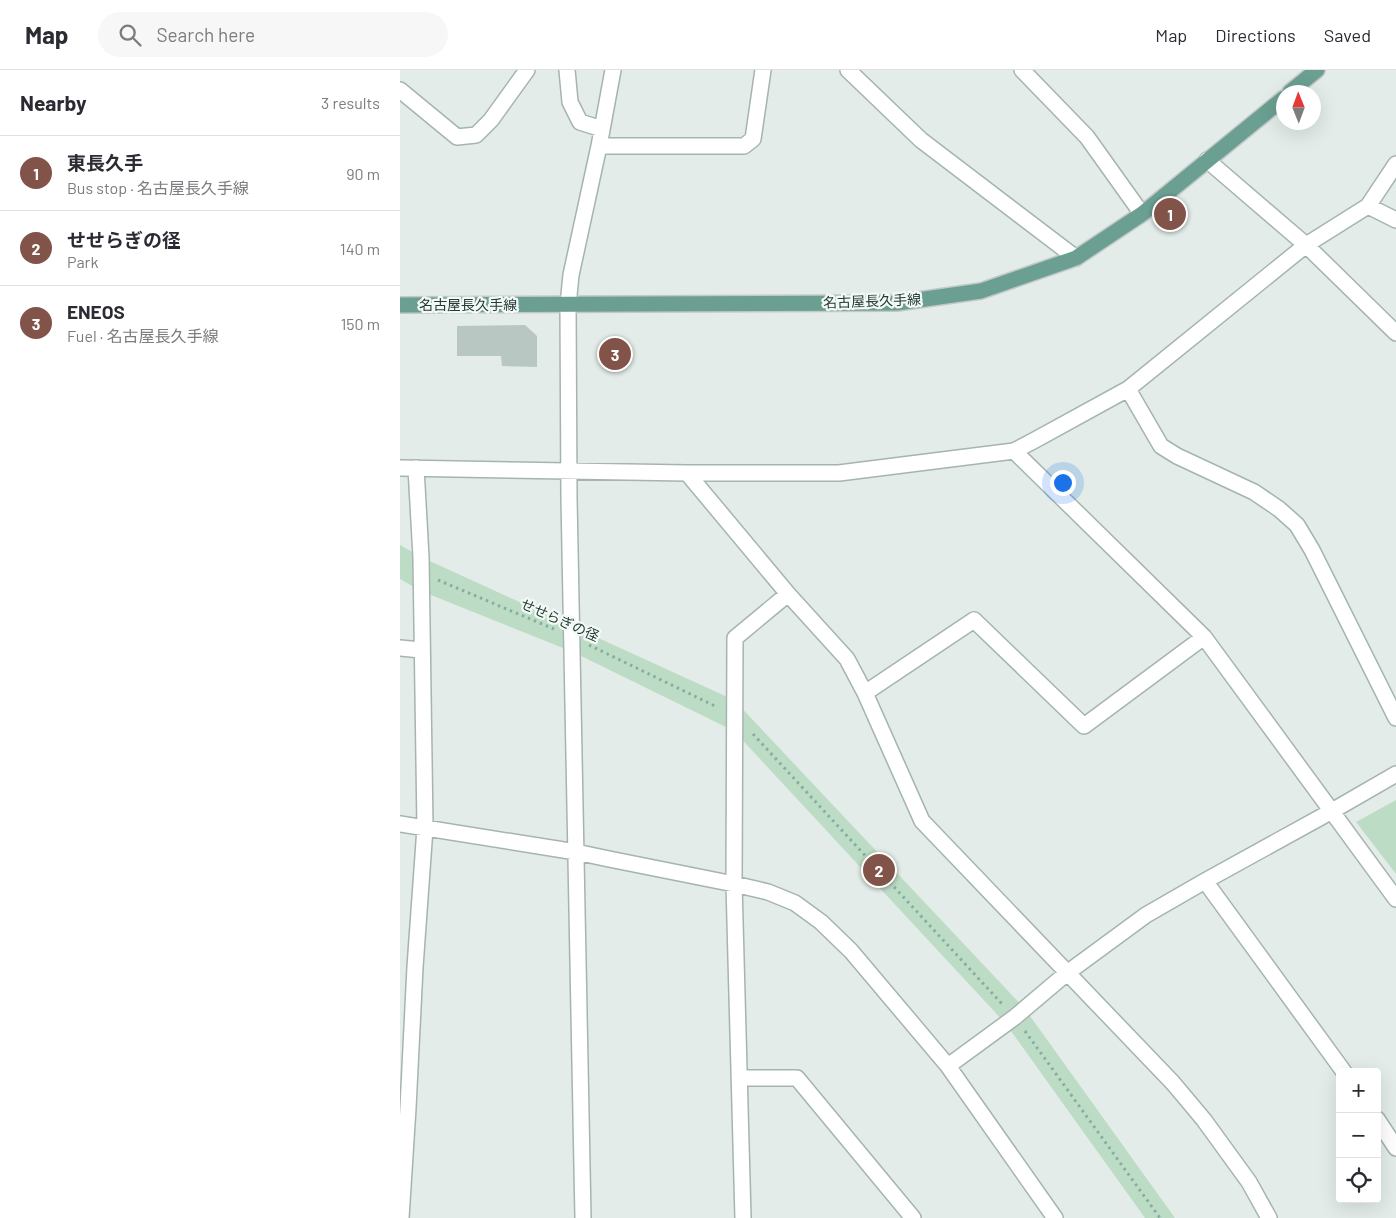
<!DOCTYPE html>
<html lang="en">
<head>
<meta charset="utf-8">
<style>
	body { margin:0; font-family:Barlow,"Noto Sans JP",sans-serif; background:#f7f7f7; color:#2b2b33 }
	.controls { position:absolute; right:15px; bottom:15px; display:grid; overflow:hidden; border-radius:5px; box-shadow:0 5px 20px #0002 }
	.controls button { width:45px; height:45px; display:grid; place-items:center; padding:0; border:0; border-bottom:1px solid #e1e1e2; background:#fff; color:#2b2b33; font:25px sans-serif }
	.compass { position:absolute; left:876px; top:15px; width:45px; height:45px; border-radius:50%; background:#fff; box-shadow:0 5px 20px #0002; rotate:359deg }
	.you { position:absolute; left:662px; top:412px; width:18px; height:18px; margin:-12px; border:4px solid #fff; border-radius:50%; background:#1a73e8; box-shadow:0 0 0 8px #1a73e833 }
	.badge { display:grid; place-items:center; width:32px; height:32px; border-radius:50%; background:#815349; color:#fff; font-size:16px; font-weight:700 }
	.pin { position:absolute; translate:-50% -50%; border:2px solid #fff; box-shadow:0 1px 5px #0006 }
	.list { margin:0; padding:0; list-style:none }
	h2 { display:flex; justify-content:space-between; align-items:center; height:65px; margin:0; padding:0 20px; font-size:21px }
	h2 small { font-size:16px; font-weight:400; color:#7c7c81 }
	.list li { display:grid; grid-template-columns:32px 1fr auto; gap:15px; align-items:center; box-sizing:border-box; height:75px; padding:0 20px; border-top:1px solid #e1e1e2 }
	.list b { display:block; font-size:19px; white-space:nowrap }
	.list p { margin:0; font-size:16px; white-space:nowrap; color:#7c7c81 }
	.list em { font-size:16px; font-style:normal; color:#7c7c81 }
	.icon { flex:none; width:28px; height:28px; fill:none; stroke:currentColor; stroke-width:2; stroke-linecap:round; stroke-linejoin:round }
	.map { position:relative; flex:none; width:996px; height:1148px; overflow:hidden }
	header { display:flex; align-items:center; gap:30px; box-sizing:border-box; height:70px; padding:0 25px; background:#fff; border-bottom:1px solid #e1e1e2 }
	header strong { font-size:24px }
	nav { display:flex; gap:28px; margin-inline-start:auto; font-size:18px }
	.search { width:350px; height:45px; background:#f7f7f7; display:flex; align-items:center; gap:12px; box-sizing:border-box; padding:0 18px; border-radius:28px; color:#7c7c81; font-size:19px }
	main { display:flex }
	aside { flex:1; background:#fff }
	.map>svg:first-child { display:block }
	.green { fill:#bddcc5 }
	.building { fill:#b8c7c1 }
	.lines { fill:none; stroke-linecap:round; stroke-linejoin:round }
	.minor-casing { stroke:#a6b4af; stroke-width:18 }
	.major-casing { stroke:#c2c8c7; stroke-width:18 }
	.path { stroke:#85aea1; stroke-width:3; stroke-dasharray:2.5 4; stroke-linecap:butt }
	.minor { stroke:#fff; stroke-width:15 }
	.major { stroke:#6a9f91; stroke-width:15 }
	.labels { text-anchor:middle; stroke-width:4.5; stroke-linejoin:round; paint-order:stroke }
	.street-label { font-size:14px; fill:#243c36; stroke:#f3f9f6 }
</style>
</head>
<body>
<header>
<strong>Map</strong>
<div class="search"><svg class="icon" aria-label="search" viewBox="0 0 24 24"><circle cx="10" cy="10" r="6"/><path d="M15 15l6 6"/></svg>Search here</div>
<nav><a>Map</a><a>Directions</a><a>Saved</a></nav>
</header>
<main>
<aside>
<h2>Nearby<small>3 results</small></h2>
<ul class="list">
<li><span class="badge">1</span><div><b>東長久手</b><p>Bus stop · 名古屋長久手線</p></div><em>90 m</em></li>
<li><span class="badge">2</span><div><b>せせらぎの径</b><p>Park</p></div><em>140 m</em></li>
<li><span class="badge">3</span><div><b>ENEOS</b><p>Fuel · 名古屋長久手線</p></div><em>150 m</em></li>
</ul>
</aside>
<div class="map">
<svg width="996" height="1148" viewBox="0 0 996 1148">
	<rect width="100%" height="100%" fill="#e3ece8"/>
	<path class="green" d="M0,475L21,487L334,630L625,939L775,1148H745L606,954L334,661L173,582L21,521L0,509Z
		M996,730V804L956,752Z"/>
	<path class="building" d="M125,255L137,266V297L102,296L101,286H57V256Z"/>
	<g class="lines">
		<g class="minor-casing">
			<path id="minor" d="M167,0L170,32L180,52L202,59
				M448,0L521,70L676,188
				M622,0L687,67L742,144
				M0,20L57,67L76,65L91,50L127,0
				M199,76H344L353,69L363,0
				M807,90L906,175L996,263
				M968,136L996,150
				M728,319L761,376L777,386L854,422L879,439L897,455L912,480L996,648
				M614,381L804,567L996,829
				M0,398L287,403H439L614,381L635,370L728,319L906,175L968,136L996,94
				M287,403L388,524L447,589L465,623L522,751L773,1013L804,1050L849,1112L869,1148
				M0,578L21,580
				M465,623L574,550L684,656L804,567
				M0,754L176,782L209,789L334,814L368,822L395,833L421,852L451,881L548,996L655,1148
				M805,811L944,1002
				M548,996L615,947L667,903L746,845L805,811L932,741L996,704
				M340,1008H397L513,1148
				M977,1049L996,1078
				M1,1148L8,1038L15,897L25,758L21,487L16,398
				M183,1148L169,428L168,235L171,205L199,76L213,0
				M343,1148L334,814L335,568L388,524"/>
		</g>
		<g class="major-casing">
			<path id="major" d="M890,22L917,0
				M0,235L497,233L581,221L676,188L742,144L884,28"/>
		</g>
		<path class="path" d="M38,510L154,559
			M189,575L317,637
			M353,664L603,935
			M625,961L760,1148"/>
		<use href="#minor" class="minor"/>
		<use href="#major" class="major"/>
	</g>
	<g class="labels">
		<g class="street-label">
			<text transform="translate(472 231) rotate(-2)" y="5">名古屋長久手線</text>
			<text x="68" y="240">名古屋長久手線</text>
			<text transform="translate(160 550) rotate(24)" y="5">せせらぎの径</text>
		</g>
	</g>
</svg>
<div class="controls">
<button>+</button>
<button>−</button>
<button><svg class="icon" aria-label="locate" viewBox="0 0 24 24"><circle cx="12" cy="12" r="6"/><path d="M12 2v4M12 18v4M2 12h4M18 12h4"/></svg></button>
</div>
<svg class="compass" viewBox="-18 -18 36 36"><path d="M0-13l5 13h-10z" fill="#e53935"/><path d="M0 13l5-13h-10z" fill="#7c7c81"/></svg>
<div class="you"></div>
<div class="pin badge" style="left:770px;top:144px">1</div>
<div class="pin badge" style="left:479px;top:800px">2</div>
<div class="pin badge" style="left:215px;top:284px">3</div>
</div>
</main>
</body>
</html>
